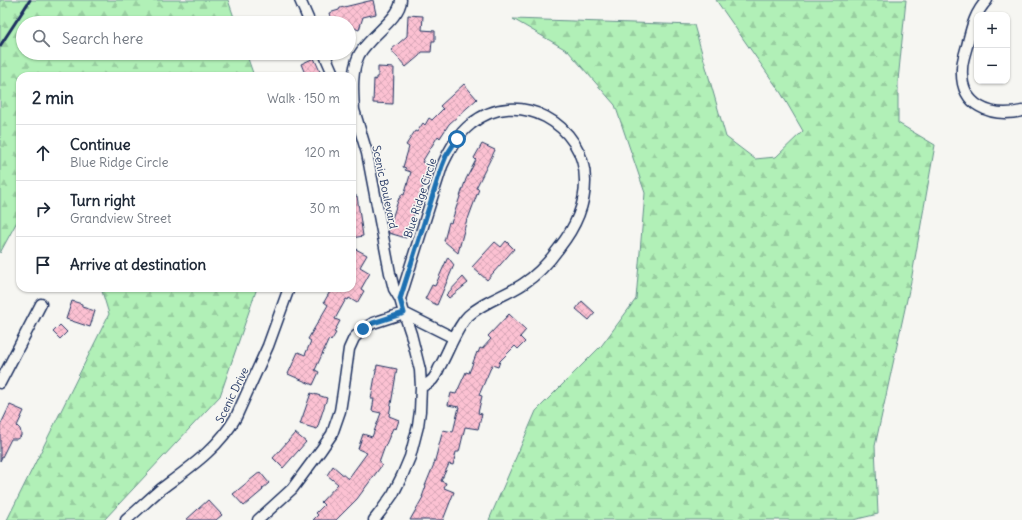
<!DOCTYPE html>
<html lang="en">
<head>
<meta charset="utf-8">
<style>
	body { margin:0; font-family:Delius,sans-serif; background:#f2f2f3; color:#1f2937 }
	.controls { position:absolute; right:12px; top:12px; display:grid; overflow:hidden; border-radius:8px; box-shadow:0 1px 3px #0004 }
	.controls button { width:36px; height:36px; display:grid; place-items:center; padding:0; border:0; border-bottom:1px solid #e0e1e3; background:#fff; color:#1f2937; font:20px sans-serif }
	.stop { position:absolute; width:12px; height:12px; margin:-9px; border:3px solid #1f6fb2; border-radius:50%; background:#fff }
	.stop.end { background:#1f6fb2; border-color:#fff; box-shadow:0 1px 4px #0008 }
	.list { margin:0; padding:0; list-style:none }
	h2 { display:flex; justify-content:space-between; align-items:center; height:52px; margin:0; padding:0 16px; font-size:17px }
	h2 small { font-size:13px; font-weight:400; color:#747a83 }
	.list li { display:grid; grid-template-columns:26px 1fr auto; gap:12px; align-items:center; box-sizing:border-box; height:56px; padding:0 16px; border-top:1px solid #e0e1e3 }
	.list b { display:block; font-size:15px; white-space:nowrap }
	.list p { margin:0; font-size:13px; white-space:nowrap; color:#747a83 }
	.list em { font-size:13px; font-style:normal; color:#747a83 }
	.icon { flex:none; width:22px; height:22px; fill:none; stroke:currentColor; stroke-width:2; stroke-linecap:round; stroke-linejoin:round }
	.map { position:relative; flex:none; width:1022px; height:520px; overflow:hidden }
	.search { position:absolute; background:#fff; box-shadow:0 1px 3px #0004; left:16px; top:16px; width:340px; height:44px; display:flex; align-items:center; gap:10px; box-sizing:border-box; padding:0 14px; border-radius:22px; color:#747a83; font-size:15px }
	.panel { position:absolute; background:#fff; box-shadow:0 1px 3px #0004; left:16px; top:72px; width:340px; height:220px; border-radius:12px }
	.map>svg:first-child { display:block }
	.forest { fill:url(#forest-firs); stroke:#66908a }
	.building { fill:url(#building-cross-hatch); stroke:#1b2f5e }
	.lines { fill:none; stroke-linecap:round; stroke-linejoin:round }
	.street-casing { stroke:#1b2f5e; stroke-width:13 }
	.street { stroke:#f6f6f2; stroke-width:10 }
	.rail { stroke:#1b2f5e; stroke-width:3 }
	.route { stroke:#1f6fb2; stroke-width:5 }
	.labels { text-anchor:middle; stroke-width:3; stroke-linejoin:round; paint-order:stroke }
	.street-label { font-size:11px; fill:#1b2f5e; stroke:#f6f6f2 }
</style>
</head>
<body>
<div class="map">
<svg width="1022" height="520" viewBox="0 0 1022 520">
	<defs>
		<pattern id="forest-firs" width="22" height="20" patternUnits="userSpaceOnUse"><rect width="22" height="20" fill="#b1f0b7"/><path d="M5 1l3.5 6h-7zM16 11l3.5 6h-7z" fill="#98cea0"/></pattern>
		<pattern id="building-cross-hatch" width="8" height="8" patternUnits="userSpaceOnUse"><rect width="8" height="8" fill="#fcc1d2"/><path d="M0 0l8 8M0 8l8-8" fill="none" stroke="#d7a6b7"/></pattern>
	</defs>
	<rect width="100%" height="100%" fill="#f6f6f2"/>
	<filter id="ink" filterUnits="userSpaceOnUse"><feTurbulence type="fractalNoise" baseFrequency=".025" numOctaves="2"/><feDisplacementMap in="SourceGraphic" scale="8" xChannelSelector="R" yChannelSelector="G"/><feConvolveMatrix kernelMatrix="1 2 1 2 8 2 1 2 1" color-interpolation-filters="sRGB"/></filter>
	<g filter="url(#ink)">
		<path class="forest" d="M0,0H228L236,23H23V53H246L254,76H20V216L0,253Z
			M716,0H906L898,81V123L935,145L911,281L875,446L878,514L853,520H489L536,411L602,345L636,299L645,193L615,105L568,51L513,19L694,25L726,137L755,159L776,157L803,131L781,93Z
			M101,288H257L220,396L104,520H7L109,314Z"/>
		<path class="building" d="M373,0L376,14L363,17L359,30L349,26V23H332L329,13L339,10L340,8Z
			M408,15L423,16L422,30L435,31V41H432L431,52H422L419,56L406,67L391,50L407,36Z
			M314,58L322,76H306L301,64Z
			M378,67L394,68L393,104L373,103L374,79L376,80V77H378Z
			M464,84L477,99L449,124L440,138L438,136L422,162L430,165L406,238L389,233L388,230L399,198H400L402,194L404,195L411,172L405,170L406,168L403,167L409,147L406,145L415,131L417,132L423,123L425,125L429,118L432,120L443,109L440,106Z
			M482,144L495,150L476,188L479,189L468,219H467L458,253L444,241L449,222L451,223L466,179L476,160L474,158Z
			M352,196H357L363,236L352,238Z
			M506,241L514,249L487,280L472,267L495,242L501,247Z
			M352,247L367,255L360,267L370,273L361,289L364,291L357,303L349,298L348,300L346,299L335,319L340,321L334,332L336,333L331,341L329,339L315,370L319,372L313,385L288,374L298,352L305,355L311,341L308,339L328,305L324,302L332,288H352Z
			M448,257L454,265L437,305L425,299L432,285L435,286Z
			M463,277L468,283L449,298L446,295Z
			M72,301L82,304V307L95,311L90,327L66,319Z
			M582,301L595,313L589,320L576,309Z
			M509,314L526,330L520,337L525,342L518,349L515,346L500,361L498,367L492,365L479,395L482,396L478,413L482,414L478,429L465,427L459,452H456L453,465L449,464L441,481L446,483L444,488L454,492L443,520H410L423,497H422L426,486H425L434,464L443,430L453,432L459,407L448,405L451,393L456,394L466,372L469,373L477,352L478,353L480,348L482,349L491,339L488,336Z
			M60,325L67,332L60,339L53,332Z
			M377,365L397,369L389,416L399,420L396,429L393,428L384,449L379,463L382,465L357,499L336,520H313L318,515L316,513L324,505L321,502L338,484L327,475L333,466L348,479L367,453L358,449L363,434L372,437L381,413L372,411L374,399H371Z
			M311,393L327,398L317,429L300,424Z
			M10,405L24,411L17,426L20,429L21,433V436L17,439H11L0,461V426Z
			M295,433L306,442L283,468L273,458Z
			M260,472L269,483L262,489L263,490L244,506L233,494Z
			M208,500L222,515L216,520H186Z"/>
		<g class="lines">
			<g class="street-casing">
				<path id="street" d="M300,0L310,23
					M987,0C975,13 972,26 968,42C966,51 962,60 962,69C960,106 991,118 1022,111
					M324,53L334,76
					M352,108L354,110L367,153L390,273L394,289L400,299L404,313L411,334L420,370L421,387L420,411L418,426L410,457L402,476L393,494L381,511L374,520
					M354,110C353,92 351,72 359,55C368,37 400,19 401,0
					M400,299L442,166C449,151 457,135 471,124C517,86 586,124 585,182C585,206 574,229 559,248C549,262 537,275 523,284C505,296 484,301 468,316C456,328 448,353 439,368C437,373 435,378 431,381C428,384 424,385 421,387
					M0,383L41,304
					M126,520C138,510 149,499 161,489C189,468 219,448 236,417L268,346L289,288
					M258,520L292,489L321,450L332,434L340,411L343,392L349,349L354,338L363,329L373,323L404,313L454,338"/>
			</g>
			<use href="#street" class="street"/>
			<path class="rail" d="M0,46L30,0"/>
		</g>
	</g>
	<g class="lines" filter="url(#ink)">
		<path class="route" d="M363,329L373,323L404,313L400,299L442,166L446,156L457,139"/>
	</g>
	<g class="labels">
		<g class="street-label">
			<text transform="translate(385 187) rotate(78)" y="4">Scenic Boulevard</text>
			<text transform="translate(420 198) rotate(-72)" y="4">Blue Ridge Circle</text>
			<text transform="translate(232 395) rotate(-64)" y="4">Scenic Drive</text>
		</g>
	</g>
</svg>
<div class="controls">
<button>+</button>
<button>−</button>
</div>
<div class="stop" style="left:457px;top:139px"></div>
<div class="stop end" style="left:363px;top:329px"></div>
<div class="search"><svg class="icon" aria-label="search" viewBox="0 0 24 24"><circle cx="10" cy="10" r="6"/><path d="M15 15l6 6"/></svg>Search here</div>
<section class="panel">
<h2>2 min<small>Walk · 150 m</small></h2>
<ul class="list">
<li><svg class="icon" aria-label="ahead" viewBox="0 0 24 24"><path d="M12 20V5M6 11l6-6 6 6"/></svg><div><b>Continue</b><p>Blue Ridge Circle</p></div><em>120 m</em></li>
<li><svg class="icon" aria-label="right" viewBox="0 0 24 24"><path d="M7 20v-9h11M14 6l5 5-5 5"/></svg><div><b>Turn right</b><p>Grandview Street</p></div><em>30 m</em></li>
<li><svg class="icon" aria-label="arrive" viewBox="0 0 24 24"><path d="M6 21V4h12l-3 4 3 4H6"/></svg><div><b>Arrive at destination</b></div></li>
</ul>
</section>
</div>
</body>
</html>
